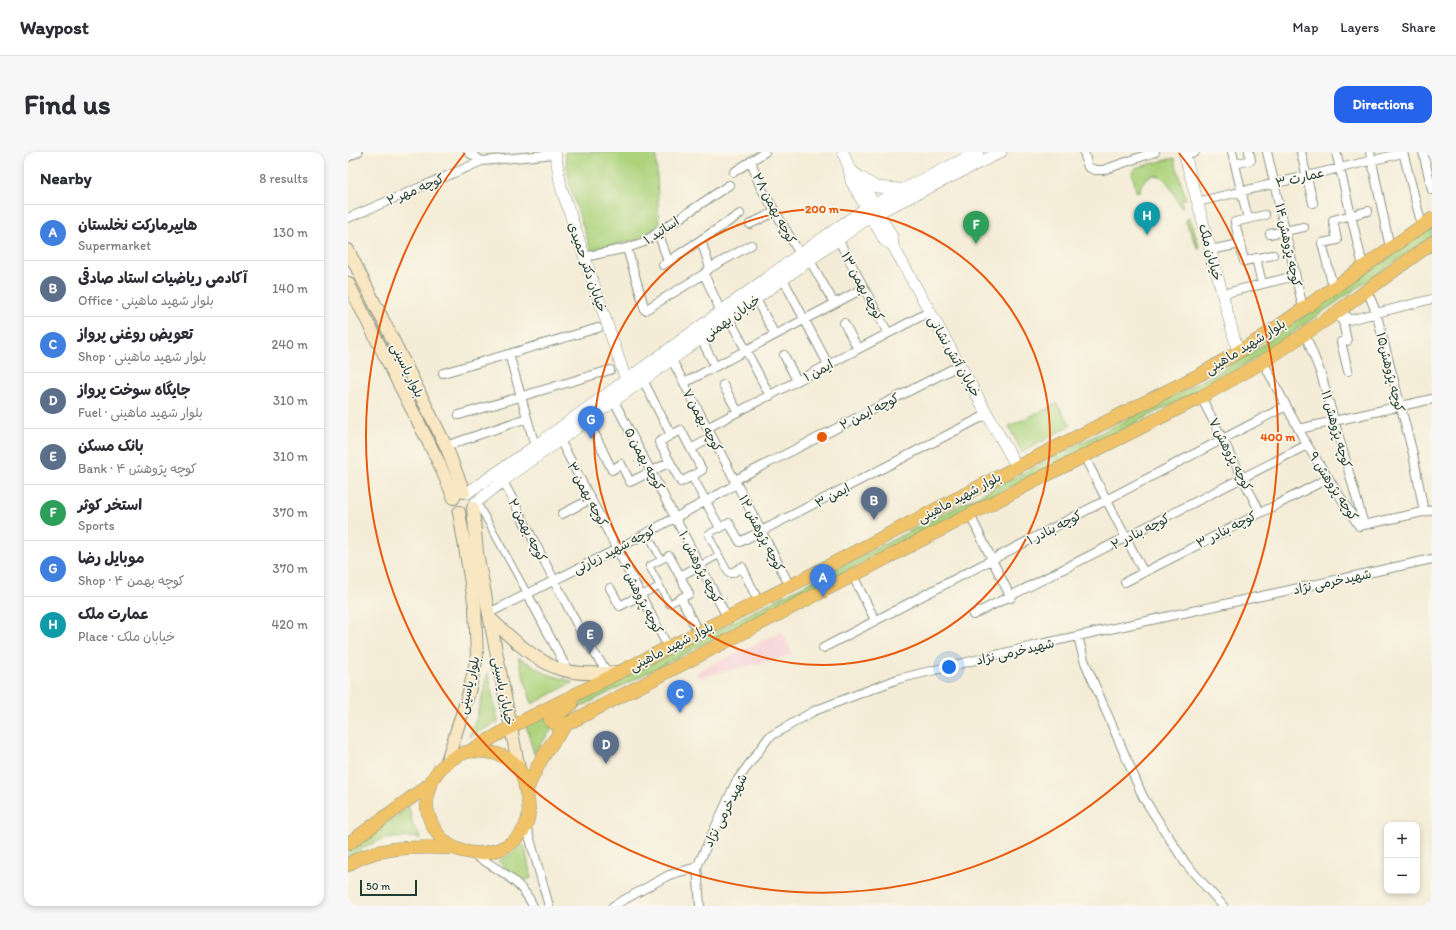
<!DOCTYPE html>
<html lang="en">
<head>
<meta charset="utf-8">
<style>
	body { margin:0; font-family:Itim,"Playpen Sans Arabic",sans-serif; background:#f7f7f7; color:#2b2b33 }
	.controls { position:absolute; right:12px; bottom:12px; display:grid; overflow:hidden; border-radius:8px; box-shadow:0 2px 6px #0003 }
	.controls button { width:36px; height:36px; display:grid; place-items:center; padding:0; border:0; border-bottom:1px solid #e1e1e2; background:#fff; color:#2b2b33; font:20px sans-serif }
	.scale { position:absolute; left:12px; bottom:10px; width:57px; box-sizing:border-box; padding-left:4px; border:2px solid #1f3d34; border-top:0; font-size:11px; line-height:14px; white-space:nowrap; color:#1f3d34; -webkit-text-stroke:3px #fbf7ec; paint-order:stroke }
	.you { position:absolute; left:601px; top:515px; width:14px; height:14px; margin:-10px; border:3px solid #fff; border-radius:50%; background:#1a73e8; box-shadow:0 0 0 6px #1a73e833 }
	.badge { display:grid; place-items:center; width:26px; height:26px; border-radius:50%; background:#2563eb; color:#fff; font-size:13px; font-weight:700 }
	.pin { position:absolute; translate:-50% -33px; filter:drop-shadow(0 1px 2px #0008) }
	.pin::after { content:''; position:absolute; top:21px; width:14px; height:12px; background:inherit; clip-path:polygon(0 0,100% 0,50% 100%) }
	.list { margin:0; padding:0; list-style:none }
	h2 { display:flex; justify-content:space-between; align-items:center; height:52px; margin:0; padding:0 16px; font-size:17px }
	h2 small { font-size:13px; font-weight:400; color:#7c7c81 }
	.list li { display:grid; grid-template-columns:26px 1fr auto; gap:12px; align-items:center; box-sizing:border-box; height:56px; padding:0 16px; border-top:1px solid #e1e1e2 }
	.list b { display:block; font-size:15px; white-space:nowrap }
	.list p { margin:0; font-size:13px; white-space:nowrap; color:#7c7c81 }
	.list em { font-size:13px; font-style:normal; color:#7c7c81 }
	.map { position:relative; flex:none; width:1084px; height:754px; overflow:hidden; border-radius:12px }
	header { display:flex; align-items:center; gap:24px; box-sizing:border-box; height:56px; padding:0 20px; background:#fff; border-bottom:1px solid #e1e1e2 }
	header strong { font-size:19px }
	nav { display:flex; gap:22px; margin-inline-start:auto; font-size:14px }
	.intro { display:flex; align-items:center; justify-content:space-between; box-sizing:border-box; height:96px; padding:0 24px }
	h1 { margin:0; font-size:28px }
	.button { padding:10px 18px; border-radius:12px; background:#2563eb; color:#fff; font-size:14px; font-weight:700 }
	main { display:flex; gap:24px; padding:0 24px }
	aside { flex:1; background:#fff; border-radius:12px; box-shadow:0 2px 6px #0003 }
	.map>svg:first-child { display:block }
	.built { fill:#f6cfd5 }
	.green { fill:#add37d; stroke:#668858 }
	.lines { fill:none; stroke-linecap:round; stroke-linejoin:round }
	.pedestrian-casing { stroke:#8a9485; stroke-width:8 }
	.minor-casing { stroke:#8a9485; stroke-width:10 }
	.tertiary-casing { stroke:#8a9485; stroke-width:12 }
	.secondary-casing { stroke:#8a9485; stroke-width:14 }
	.primary-casing { stroke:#8a9485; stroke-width:14 }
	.pedestrian { stroke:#fff; stroke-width:6 }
	.minor { stroke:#fff; stroke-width:8 }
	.tertiary { stroke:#fff; stroke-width:11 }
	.secondary { stroke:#f9e7c3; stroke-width:12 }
	.primary { stroke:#f0c369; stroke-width:13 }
	.ring { fill:none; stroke:#e8590c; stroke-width:2 }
	.labels { text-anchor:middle; stroke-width:3.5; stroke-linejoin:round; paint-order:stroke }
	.street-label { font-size:13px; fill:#1f3d34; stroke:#fbf7ec }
	.centre { fill:#e8590c; stroke:#fbf7ec; stroke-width:2 }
	.ring-label { font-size:12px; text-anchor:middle; font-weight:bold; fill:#e8590c; stroke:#fbf7ec; stroke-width:3.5; stroke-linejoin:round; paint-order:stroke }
</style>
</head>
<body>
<header>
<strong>Waypost</strong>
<nav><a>Map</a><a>Layers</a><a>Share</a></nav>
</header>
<div class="intro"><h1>Find us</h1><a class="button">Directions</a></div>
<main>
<aside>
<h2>Nearby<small>8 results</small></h2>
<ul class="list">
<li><span class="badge" style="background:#3f7fe0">A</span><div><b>هایپرمارکت نخلستان</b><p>Supermarket</p></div><em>130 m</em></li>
<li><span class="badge" style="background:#5c6f8a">B</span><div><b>آکادمی ریاضیات استاد صادقی</b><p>Office · بلوار شهید ماهینی</p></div><em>140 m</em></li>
<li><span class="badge" style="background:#3f7fe0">C</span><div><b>تعویض روغنی پرواز</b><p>Shop · بلوار شهید ماهینی</p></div><em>240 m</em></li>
<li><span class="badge" style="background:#5c6f8a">D</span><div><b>جایگاه سوخت پرواز</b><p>Fuel · بلوار شهید ماهینی</p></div><em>310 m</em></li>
<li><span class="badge" style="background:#5c6f8a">E</span><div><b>بانک مسکن</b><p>Bank · کوچه پژوهش ۴</p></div><em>310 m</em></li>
<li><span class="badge" style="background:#2e9e5b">F</span><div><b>استخر کوثر</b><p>Sports</p></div><em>370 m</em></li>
<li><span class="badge" style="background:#3f7fe0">G</span><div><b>موبایل رضا</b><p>Shop · کوچه بهمن ۴</p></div><em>370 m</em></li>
<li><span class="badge" style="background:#0f9aa8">H</span><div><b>عمارت ملک</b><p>Place · خیابان ملک</p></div><em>420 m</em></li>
</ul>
</aside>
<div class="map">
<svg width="1084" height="754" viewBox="0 0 1084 754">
	<rect width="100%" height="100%" fill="#fbf7ec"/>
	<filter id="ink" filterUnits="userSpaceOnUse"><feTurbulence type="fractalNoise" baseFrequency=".025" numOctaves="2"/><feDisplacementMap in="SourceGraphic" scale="8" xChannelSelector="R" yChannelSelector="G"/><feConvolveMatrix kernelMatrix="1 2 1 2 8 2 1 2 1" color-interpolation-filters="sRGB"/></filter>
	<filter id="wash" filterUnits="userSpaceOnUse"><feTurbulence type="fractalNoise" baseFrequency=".012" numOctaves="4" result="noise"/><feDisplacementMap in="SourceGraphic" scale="16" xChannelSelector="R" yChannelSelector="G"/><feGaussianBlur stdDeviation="0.9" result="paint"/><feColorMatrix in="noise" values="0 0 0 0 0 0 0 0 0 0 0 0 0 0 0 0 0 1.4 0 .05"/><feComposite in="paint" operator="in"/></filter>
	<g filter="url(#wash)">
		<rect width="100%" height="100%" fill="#f4ecd6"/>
		<path class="built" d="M434,480L444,501L427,508L352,525L348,520Z"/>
		<path class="green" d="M217,0H308L311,73L289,88L243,98L222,35Z
			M826,6L838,47L833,48L835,55L832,54C826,43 817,14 799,26C795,29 792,34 792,40L788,39L784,20L787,16Z
			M842,66L852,97H850L838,70L839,67Z
			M1084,76V84L908,206L879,224L207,568L231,553L237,546L875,218L904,200Z
			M709,252L723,273L674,301L661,274Z
			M170,506H172L199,522L223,529L224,531L184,552Z
			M140,521L150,570L121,585L128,567Z
			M198,563L204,577L186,602L178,573Z
			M61,655L65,673L73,686C42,684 25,687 0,706V699Z
			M173,693L177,695L183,726L173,730L150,709L163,702Z"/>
	</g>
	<g filter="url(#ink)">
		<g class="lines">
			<g class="pedestrian-casing">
				<path id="pedestrian" d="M129,350L179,441
					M299,380L313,408
					M371,403L381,422L384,421
					M353,413L371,403L360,382L372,376
					M312,434L301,414L321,404
					M293,443L312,434L321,452L333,446"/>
			</g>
			<g class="minor-casing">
				<path id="minor" d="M120,0L134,9L207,2
					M736,0L740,15L747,18H755L807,0
					M884,0L900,67
					M919,0L955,156
					M953,0L965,51
					M988,0L1015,114
					M1022,0L1042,96
					M1055,0L1074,74
					M1075,0L1084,38
					M836,2L847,0
					M0,5L10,0
					M403,9L412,34L452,102
					M887,12L903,8L901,0
					M386,20L417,0
					M849,50L1055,1
					M917,63L887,70L896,109L925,103
					M0,66L134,9
					M402,72L427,60
					M310,80L320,109
					M922,82L956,75
					M490,87L540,181
					M353,88L362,116
					M279,96L297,158L356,122L362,116L403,93
					M862,98L892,92
					M236,105L279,96L296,90L381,33
					M908,106L914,132
					M461,107L486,151
					M315,113L392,62
					M356,122L373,160
					M435,127L480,212
					M985,135L974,91L989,88L985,68L1020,59
					M1019,138L1028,160L1065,302L1076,360
					M874,142L947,124
					M408,147L427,183
					M993,157L1001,168L1084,147
					M988,161L995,170L999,189L993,190L1000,219
					M381,166L422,244
					M496,171L510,197
					M957,182L973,222L1016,373
					M353,187L367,214
					M161,202L187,294
					M436,203L449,229
					M324,208L442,434
					M915,210L959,293L1011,374L1084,358
					M95,221L250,176
					M295,228L323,283L311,290L333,330L344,324L372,376L381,371L392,390L640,262
					M336,231L516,136
					M375,233L390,260
					M853,245L912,360
					M266,249L379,465
					M111,263L262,218
					M240,268L264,318L273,312L282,330L322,310
					M359,276L581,160
					M951,277L1084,247
					M323,283L333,278L354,318L344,324
					M212,288L320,495
					M98,294L179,266
					M343,297L364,285
					M736,304L795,419
					M387,328L612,213
					M155,329L236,486L260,521
					M214,362L243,347
					M622,363L663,446
					M321,404L332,424L353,413
					M384,421L394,415L410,449
					M332,424L341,442L333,446L350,480
					M505,424L527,468
					M777,430L981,326
					M262,436L272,454L293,443
					M179,441L219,517
					M141,461L269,397L373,341L385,334L387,328
					M625,463L959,293
					M730,484L736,508L795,645L838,712L875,754
					M475,496L938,254
					M178,673L201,754
					M124,702C147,715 174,729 185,754
					M265,754L321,723L349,715
					M352,754L349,715L388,630L421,585L466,559L550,527L693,492L1084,407"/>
			</g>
			<g class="tertiary-casing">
				<path id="tertiary" d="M207,0L213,35L278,228
					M495,0L501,16L503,29L537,89L541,91
					M836,0L890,200
					M501,16L511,25L544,85L545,94L669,315
					M512,25L528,35L552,37
					M119,341L187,294L452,102L518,56L630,0
					M126,352L155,329L523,64L653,0"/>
			</g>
			<g class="secondary-casing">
				<path id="secondary" d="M0,98L98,294L116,340
					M0,131L90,309L106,346
					M125,356L129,401L171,617
					M143,467C162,485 182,504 206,515C225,523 250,522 270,520
					M99,609L121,540L129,505L127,455L111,360"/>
			</g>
			<g class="primary-casing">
				<path id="primary" d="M219,572L205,571L202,568L224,552
					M122,599L163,575L442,434L669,315L853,222L915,185L1084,67
					M122,599C139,599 161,601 171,617C176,624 177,635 179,643C181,652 182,664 178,673C164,704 116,711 93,686C64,652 82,610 122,599Z
					M178,640C189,612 200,595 219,572L683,331L853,245L915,210L988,161L1084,91
					M0,692L82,632
					M0,713C29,693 72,695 106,696"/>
			</g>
			<use href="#pedestrian" class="pedestrian"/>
			<use href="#minor" class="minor"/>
			<use href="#tertiary" class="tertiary"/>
			<use href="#secondary" class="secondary"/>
			<use href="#primary" class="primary"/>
		</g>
	</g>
	<g class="ring">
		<circle cx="474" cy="285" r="228"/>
		<path d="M831 1A456 456 0 1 1 117 1"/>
	</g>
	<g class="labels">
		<g class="street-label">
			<text transform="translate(952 25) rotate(-13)" y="5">عمارت ۳</text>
			<text transform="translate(67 37) rotate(-23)" y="5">کوچه مهر ۲</text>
			<text transform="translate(427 56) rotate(62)" y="5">کوچه بهمن ۲۸</text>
			<text transform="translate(313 78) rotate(-33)" y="5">اساتید ۱</text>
			<text transform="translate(941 93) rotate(78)" y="5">کوچه پژوهش ۱۴</text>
			<text transform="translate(863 100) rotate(75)" y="5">خیابان ملک</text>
			<text transform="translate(240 115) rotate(71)" y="5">خیابان دکتر حمیدی</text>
			<text transform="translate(515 134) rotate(62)" y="5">کوچه بهمن ۱۳</text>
			<text transform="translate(383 165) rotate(-36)" y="5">خیابان بهمنی</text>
			<text transform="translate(897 194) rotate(-32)" y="5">بلوار شهید ماهینی</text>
			<text transform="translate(607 204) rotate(60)" y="5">خیابان آتش نشانی</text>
			<text transform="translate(60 218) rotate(64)" y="5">بلوار یاسینی</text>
			<text transform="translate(470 218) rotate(-28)" y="5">ایمن ۱</text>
			<text transform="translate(1043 220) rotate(76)" y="5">کوچه پژوهش۱۵</text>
			<text transform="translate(521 259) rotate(-27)" y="5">کوچه ایمن ۲</text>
			<text transform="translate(355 268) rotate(62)" y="5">کوچه بهمن ۷</text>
			<text transform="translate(989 277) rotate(74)" y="5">کوچه پژوهش ۱۱</text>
			<text transform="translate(883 302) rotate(63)" y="5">کوچه پژوهش ۷</text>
			<text transform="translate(297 307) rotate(62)" y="5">کوچه بهمن ۵</text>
			<text transform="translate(986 334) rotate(57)" y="5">کوچه پژوهش ۹</text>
			<text transform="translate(240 342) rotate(62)" y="5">کوچه بهمن ۳</text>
			<text transform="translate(484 343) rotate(-28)" y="5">ایمن ۳</text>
			<text transform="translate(611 345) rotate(-28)" y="5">بلوار شهید ماهینی</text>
			<text transform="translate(706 375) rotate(-27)" y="5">کوچه بنادر ۱</text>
			<text transform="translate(878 377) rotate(-27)" y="5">کوچه بنادر ۳</text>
			<text transform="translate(180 378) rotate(63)" y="5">کوچه بهمن ۲</text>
			<text transform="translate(792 379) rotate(-27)" y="5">کوچه بنادر ۲</text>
			<text transform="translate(414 381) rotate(63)" y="5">کوچه پژوهش ۱۲</text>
			<text transform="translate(266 397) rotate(-27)" y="5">کوچه شهید زیارتی</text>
			<text transform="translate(353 415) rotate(63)" y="5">کوچه پژوهش ۱۰</text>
			<text transform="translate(984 429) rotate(-12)" y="5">شهیدخرمی نژاد</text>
			<text transform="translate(294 446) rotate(63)" y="5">کوچه پژوهش ۶</text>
			<text transform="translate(323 494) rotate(-27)" y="5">بلوار شهید ماهینی</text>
			<text transform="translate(667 499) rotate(-13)" y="5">شهیدخرمی نژاد</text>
			<text transform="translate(120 533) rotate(-77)" y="5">بلوار یاسینی</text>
			<text transform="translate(156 539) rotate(79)" y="5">خیابان یاسینی</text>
			<text transform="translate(377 658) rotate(-63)" y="5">شهیدخرمی نژاد</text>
		</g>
	</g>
	<circle cx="474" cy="285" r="6" class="centre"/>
	<g class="ring-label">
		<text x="474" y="61">200 m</text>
		<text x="930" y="289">400 m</text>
	</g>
</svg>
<div class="controls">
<button>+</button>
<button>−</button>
</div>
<div class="scale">50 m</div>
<div class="you"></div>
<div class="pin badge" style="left:475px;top:445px;background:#3f7fe0">A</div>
<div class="pin badge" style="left:526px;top:368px;background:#5c6f8a">B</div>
<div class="pin badge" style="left:332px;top:561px;background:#3f7fe0">C</div>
<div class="pin badge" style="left:258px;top:612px;background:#5c6f8a">D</div>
<div class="pin badge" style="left:242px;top:502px;background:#5c6f8a">E</div>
<div class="pin badge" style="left:628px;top:92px;background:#2e9e5b">F</div>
<div class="pin badge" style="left:243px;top:287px;background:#3f7fe0">G</div>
<div class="pin badge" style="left:799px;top:83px;background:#0f9aa8">H</div>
</div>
</main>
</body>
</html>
